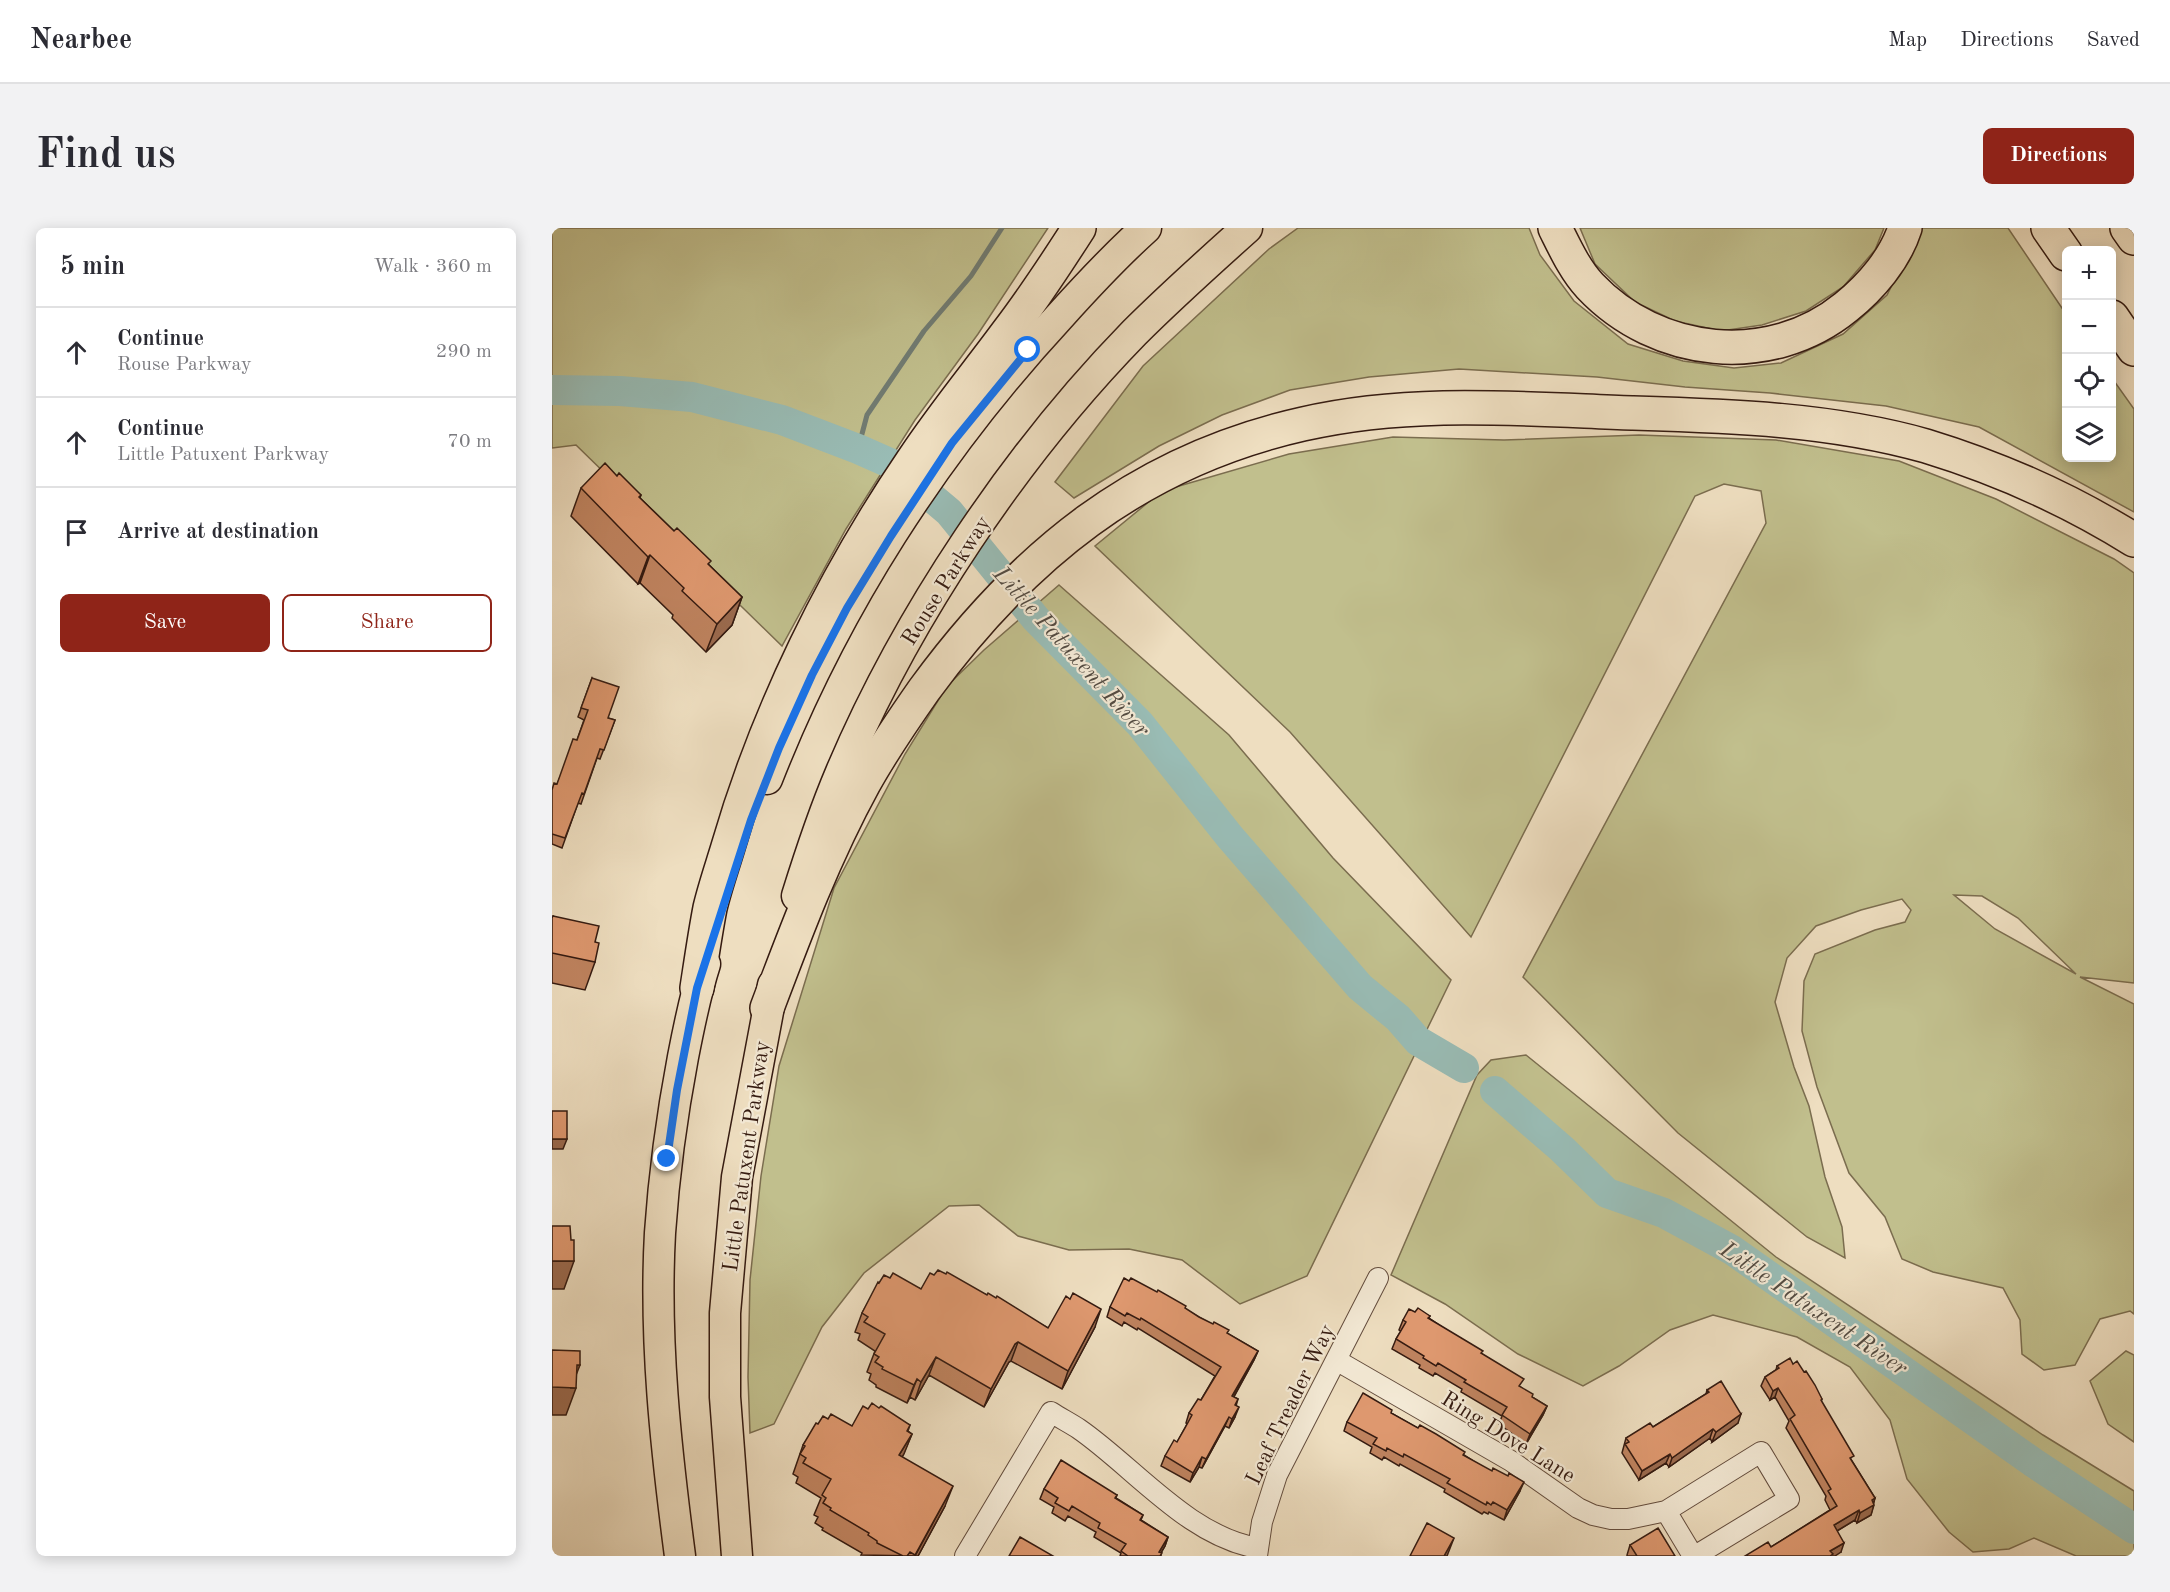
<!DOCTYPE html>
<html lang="en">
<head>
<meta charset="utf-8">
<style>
	body { margin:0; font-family:"Old Standard TT",serif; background:#f2f2f3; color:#2b2b33 }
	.controls { position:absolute; right:18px; top:18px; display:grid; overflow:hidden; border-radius:9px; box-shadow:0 3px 15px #0003 }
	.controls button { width:54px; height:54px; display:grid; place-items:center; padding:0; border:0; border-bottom:2px solid #e1e1e2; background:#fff; color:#2b2b33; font:30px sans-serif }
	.stop { position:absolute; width:18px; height:18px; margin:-14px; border:4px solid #1a73e8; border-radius:50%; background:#fff }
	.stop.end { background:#1a73e8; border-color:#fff; box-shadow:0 2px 6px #0008 }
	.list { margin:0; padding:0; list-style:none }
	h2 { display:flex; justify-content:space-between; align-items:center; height:78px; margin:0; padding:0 24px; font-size:26px }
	h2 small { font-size:20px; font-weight:400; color:#7c7c81 }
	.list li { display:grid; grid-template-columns:39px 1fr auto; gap:18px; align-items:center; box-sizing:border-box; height:90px; padding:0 24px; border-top:2px solid #e1e1e2 }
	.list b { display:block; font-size:22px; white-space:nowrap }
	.list p { margin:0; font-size:20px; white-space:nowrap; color:#7c7c81 }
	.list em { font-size:20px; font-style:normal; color:#7c7c81 }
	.actions { display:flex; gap:12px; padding:18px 24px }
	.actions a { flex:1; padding:14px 0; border:2px solid #8f2418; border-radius:9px; text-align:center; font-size:21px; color:#8f2418 }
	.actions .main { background:#8f2418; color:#fff }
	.icon { flex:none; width:33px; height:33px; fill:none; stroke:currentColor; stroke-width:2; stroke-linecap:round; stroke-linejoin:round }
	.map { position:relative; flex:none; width:1582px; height:1328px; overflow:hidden; border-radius:9px }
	header { display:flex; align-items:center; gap:36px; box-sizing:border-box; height:84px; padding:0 30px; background:#fff; border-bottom:2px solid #e1e1e2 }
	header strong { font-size:28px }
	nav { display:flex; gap:33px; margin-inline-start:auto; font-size:21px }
	.intro { display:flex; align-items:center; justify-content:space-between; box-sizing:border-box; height:144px; padding:0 36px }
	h1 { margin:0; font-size:42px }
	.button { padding:15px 27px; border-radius:9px; background:#8f2418; color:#fff; font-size:21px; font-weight:700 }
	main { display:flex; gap:36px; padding:0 36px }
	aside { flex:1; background:#fff; border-radius:9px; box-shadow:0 3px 15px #0003 }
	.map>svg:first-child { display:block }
	.green { fill:#c1bf8d; stroke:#7b6d4f; stroke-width:1.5; fill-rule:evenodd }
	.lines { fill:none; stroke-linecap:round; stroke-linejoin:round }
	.stream { stroke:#717c73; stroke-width:5 }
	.river { stroke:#99bcb5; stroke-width:30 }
	.street-casing { stroke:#634c3d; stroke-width:22 }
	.primary-casing { stroke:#351b11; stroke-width:33 }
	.highway-casing { stroke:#351b11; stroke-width:36 }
	.street { stroke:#f4ead6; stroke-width:20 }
	.primary { stroke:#eedec0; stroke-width:30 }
	.highway { stroke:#eedec0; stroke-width:33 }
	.wall { fill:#bf835f; stroke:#351b11; stroke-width:1.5 }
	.shaded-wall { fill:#9b6a4e; stroke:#351b11; stroke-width:1.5 }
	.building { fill:#de986f; stroke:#351b11; stroke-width:1.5 }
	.route { stroke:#1a73e8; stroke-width:8 }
	.labels { text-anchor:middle; stroke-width:4.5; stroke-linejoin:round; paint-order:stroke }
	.street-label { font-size:22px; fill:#351b11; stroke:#f4ead6 }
	.water-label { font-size:24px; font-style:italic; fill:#534b42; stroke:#f4ead6 }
</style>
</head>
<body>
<header>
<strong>Nearbee</strong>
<nav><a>Map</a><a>Directions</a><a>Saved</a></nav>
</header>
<div class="intro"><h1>Find us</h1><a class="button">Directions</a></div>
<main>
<aside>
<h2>5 min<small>Walk · 360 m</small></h2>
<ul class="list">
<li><svg class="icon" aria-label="ahead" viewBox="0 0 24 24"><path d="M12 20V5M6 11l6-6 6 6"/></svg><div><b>Continue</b><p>Rouse Parkway</p></div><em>290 m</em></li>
<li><svg class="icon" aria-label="ahead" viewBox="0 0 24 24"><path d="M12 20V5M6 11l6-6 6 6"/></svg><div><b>Continue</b><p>Little Patuxent Parkway</p></div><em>70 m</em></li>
<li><svg class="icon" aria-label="arrive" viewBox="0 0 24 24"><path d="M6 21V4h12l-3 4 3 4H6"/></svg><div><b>Arrive at destination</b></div></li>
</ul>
<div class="actions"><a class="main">Save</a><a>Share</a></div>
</aside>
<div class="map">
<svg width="1582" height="1328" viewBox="0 0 1582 1328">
	<rect width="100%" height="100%" fill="#eedec0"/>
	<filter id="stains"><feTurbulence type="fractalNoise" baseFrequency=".00333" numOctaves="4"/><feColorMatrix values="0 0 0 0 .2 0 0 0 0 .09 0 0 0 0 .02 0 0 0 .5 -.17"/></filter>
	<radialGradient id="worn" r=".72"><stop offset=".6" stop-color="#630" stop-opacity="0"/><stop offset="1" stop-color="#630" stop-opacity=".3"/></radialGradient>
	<path class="green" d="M0,0H496L426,106L363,192L294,301L230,418L24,217L0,220Z
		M746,0H977L988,27L1022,73L1076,116L1131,133L1182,140L1229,135L1291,106L1335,67L1369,0H1456L1514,86V230H1560V150L1582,181V284L1427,199L1334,178L1218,165L1133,159L1045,149L907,141L817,149L738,162L670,187L607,218L522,270L503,254L591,138L717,21Z
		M1028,0H1332L1323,22L1291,59L1254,83L1210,97L1169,103L1123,93L1083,74L1043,36Z
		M1087,207L1224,212L1347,233L1444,271L1562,331L1582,345V755L1528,749L1582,776V1086L1578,1083L1548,1091L1523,1137L1492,1142L1470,1126L1468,1092L1451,1060L1381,1044L1350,1031L1333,989L1297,945L1265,859L1250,803L1252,753L1263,726L1323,702L1353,694L1359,682L1350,671L1309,682L1264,698L1235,730L1223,774L1242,839L1257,878L1273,949L1290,999L1293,1030L1255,1009L1126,905L971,749L1214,295L1209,263L1172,256L1143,268L919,709L738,504L543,318L610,263L737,226L841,209L952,212ZM1402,667L1430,668L1466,690L1524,746L1443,701Z
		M507,357L677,507L781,630L899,752L755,1048L688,1076L630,1032L577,1021L517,1022L466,1008L427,977L397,978L312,1045L270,1099L222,1196L198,1205L196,1149L198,1052L209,948L227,838L282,660L353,526L395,458L432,422Z
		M974,827L1224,1029L1491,1207L1582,1263V1328H1524L1482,1310L1457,1321L1421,1324L1397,1304L1355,1251L1338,1192L1298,1139L1245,1109L1161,1087L1118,1102L1067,1138L1031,1158L966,1126L893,1076L839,1047L925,847L939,832Z
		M1574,1123L1582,1127V1214L1556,1196L1538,1153Z"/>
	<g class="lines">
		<path class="stream" d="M306,221L315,187L372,103L419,48L450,0"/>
		<path class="river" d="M0,162L68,163L140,169L230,192L306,221L340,236L397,284L484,391L588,496L678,609L808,759L846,790L866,813L912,840
			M943,863L1010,921L1055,965L1112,985L1180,1022L1482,1235L1582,1301"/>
		<g class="street-casing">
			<path id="street" d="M784,1132L959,1233L1026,1280L1041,1287L1059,1291H1076L1114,1283L1209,1224L1237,1271L1143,1328
				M1114,1283L1141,1328
				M413,1328L499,1184C508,1190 518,1195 527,1201C582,1239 637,1309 706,1320
				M705,1328L710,1294L725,1247L826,1050"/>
		</g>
		<g class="primary-casing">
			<path id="primary" d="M215,551C282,380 383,223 508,88C535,58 564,27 594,0
				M245,668C258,626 272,584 289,544C355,388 464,226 582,105C619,68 657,34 695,0
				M128,1328C114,1221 102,1113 108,1005C112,946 120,887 131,829C137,798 143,767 153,736
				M185,1328L173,1169V1085L185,949L221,757"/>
		</g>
		<g class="highway-casing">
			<path id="highway" d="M1003,0C1013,20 1023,42 1038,58C1105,129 1218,141 1294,79C1319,59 1343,31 1353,0
				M1496,0L1514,26
				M1575,0L1582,10
				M1560,89L1582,121
				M145,760C149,734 153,706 158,680C163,659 170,639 176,619C215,484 282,348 361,232C390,188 424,147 455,105C481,71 504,36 527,0
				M215,780C244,703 273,626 312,555C330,523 351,492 372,462C470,328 586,233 751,196C859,171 971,181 1080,185C1178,188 1279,191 1374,218C1446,240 1518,272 1582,312"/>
		</g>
		<use href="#street" class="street"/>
		<use href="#primary" class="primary"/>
		<use href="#highway" class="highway"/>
	</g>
	<path class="wall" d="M65,248L89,267L88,270L190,369L180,397L154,424L120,390L121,387L88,355L86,356L19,288L29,260Z
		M40,450L56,490L63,492L48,531L45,530L29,576L26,575L10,620L0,616V561L5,556L25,512L32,492L26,489Z
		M1,688L43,714V734L33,762L0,755V690Z
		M382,1047L435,1067L496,1100L543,1099L510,1161L459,1133L457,1134L432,1179L377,1147L363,1172L358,1169L355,1175L324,1159V1157L317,1152L319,1146L315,1144L323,1123L306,1112L308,1106L303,1104L310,1085L327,1055L338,1050L369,1061Z
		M558,1079L633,1081L706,1123L702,1132L682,1169L686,1171L684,1178L683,1189L677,1200L673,1198L650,1240L647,1239L638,1254L609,1238L613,1228L625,1214L635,1196L634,1195L637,1185L649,1172L663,1148L586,1100L585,1102L572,1094L570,1098L555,1089Z
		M863,1084L878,1088L877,1090L930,1126L980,1169L995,1178L991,1187L974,1216L947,1196L950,1188L909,1164L910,1161L883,1145L881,1148L867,1140L868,1137L840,1121L844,1111L849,1103L847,1102L851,1092Z
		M1241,1136L1252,1144L1270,1171L1269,1174L1300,1233L1323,1270L1319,1287L1305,1295L1303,1292L1285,1303L1289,1324L1219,1319L1278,1282L1273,1272L1274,1268L1234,1200L1237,1193L1223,1169L1218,1172L1209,1158L1213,1149L1224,1142L1225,1138Z
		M1155,1162L1186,1195L1160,1214L1158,1210L1117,1239L1114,1235L1087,1252L1070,1225L1074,1210L1101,1199L1154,1166Z
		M316,1181L358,1197L356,1203L360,1206L350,1229L393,1278L366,1328L309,1327L310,1325L270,1302L271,1300L263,1295L266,1289L262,1287L269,1270L244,1255L246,1249L241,1246L251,1217L266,1196L276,1191L300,1198Z
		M839,1185L912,1227L968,1263L952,1292L937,1284L936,1286L932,1284L930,1286L892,1264L893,1261L848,1236L847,1238L832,1229L830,1232L818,1225L820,1219L792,1203L795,1194Z
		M492,1261L565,1267L564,1270L591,1287L589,1292L616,1309L613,1318L609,1325V1328H568L569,1325L542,1309L544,1304L516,1288L513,1293L500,1285L502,1279L488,1271Z
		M1078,1317L1123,1328H1075V1327Z"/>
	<path class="shaded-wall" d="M98,327L88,355L86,356L96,329Z
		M190,369L180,397L154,424L165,396Z
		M0,911H15L11,921H0Z
		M0,1033H22L12,1061H0Z
		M549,1081L543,1099L510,1161L516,1143Z
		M466,1114L459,1133L457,1134L432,1179L439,1161L463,1116Z
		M706,1123L702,1132L677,1177L680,1168Z
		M384,1129L377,1147L363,1172L369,1154Z
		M25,1137H28L19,1160H24L14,1187H0V1159Z
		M365,1151L358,1169L355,1175L362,1157Z
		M1226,1160L1223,1169L1218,1172L1221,1163Z
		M995,1178L991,1187L974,1216L978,1206Z
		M687,1179L683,1189L677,1200L680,1191Z
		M1189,1186L1186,1195L1160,1214L1164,1204Z
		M677,1189L673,1198L650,1240L654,1231Z
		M1161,1201L1158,1210L1117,1239L1120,1230Z
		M360,1206L352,1226L339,1247L347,1227Z
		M1118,1226L1114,1235L1087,1252L1090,1243Z
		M650,1229L647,1239L638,1254L641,1245Z
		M972,1254L968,1263L952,1292L955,1282Z
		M401,1258L393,1278L366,1328H363Z
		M1323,1270L1320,1279L1322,1277L1319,1287L1305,1295L1308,1285L1320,1272Z
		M1307,1282L1303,1292L1278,1307L1282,1297Z
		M616,1309L613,1318L607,1328V1324Z
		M902,1310L895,1328H892Z
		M1292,1315L1289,1324L1283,1328H1277L1278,1323Z"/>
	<path class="building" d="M53,235L65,248L67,245L89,267L87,269L122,303L125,300L159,333L156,336L190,369L165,396L130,363L132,360L98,327L96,329L29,260Z
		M40,450L67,459L56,490L63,492L52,522L48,521L32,566L30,565L13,610L0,606V562L2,555L5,556L21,511L25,512L36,482L29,480Z
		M1,688L47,698L43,714L47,715L43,734L0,725V690Z
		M0,883H15V911H0Z
		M0,998H18L19,1012H22V1033H0Z
		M386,1042L394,1046L395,1044L435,1067L436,1065L444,1070L445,1068L496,1100L514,1068L518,1071L521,1065L549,1081L516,1143L466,1114L463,1116L439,1161L384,1129L369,1154L365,1151L362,1157L330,1141L331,1139L323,1134L327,1129L322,1126L333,1106L312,1094L316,1089L310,1085L326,1054L327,1055L332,1047L338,1050L341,1045L369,1061L378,1045L382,1047Z
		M572,1050L577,1053L579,1050L605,1064L606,1062L634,1078L633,1080L647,1089L661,1096L662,1094L677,1102L675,1105L706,1123L680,1168L686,1171L683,1177L687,1179L680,1191L677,1189L654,1231L650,1229L641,1245L613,1228L622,1212L625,1214L633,1200L640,1187L637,1185L646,1171L649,1172L669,1139L589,1090L588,1092L575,1085L573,1088L558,1079Z
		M866,1080L878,1088L876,1090L931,1123L929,1125L972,1151L967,1158L981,1166L980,1169L995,1178L978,1206L950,1187L955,1179L912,1154L914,1152L886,1135L884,1138L871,1130L872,1128L844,1111L854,1094L851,1092L857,1081L863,1084Z
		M0,1122L28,1123V1137H25L24,1160L0,1159Z
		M1238,1130L1241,1136L1245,1133L1252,1144L1254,1143L1263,1157L1270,1171L1269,1172L1302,1228L1298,1230L1323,1270L1320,1272L1322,1277L1308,1285L1307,1282L1282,1297L1292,1315L1278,1323L1281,1326L1278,1328H1193L1216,1314L1219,1319L1285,1278L1276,1263L1279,1261L1238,1191L1243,1187L1226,1160L1221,1163L1213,1149L1227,1140L1225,1138Z
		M1169,1153L1189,1186L1164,1204L1161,1201L1120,1230L1118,1226L1090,1243L1073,1216L1077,1214L1074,1210L1098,1195L1101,1199L1157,1164L1155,1162Z
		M811,1165L840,1182L839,1185L866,1200L868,1197L884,1206L913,1224L911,1227L940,1243L941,1240L956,1248L957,1245L972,1254L955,1282L941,1274L939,1277L935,1274L934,1277L895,1255L898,1251L852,1226L851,1229L835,1220L834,1223L821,1216L825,1210L795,1194Z
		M320,1175L327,1180L329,1178L358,1197L355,1203L360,1206L347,1227L401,1258L363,1327L358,1324L355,1328H351L325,1315V1313L316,1307L317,1305L278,1282L279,1280L271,1275L274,1270L270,1267L279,1251L251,1235L254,1230L248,1226L253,1218L251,1217L264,1195L266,1196L271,1188L276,1191L279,1186L300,1198L311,1178L316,1181Z
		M509,1232L565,1267L563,1270L591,1287L588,1292L616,1309L607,1324L610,1325L608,1328H576L569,1323L574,1316L546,1300L548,1295L520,1278L517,1283L503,1275L506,1270L492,1261Z
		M875,1295L902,1310L892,1328H858Z
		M1106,1300L1123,1328H1085L1078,1317Z
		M468,1309L501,1328H457Z"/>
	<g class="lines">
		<path class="route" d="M115,931L125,862L145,760L199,592L227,520L260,447L295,380L339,308L400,215L476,122"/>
	</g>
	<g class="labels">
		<g class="street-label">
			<text transform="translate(393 352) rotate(-58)" y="8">Rouse Parkway</text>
			<text transform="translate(193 928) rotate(-82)" y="8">Little Patuxent Parkway</text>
			<text transform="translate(737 1176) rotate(-64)" y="8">Leaf Treader Way</text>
			<text transform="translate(957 1208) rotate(32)" y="8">Ring Dove Lane</text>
		</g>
		<g class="water-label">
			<text transform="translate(520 423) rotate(48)" y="8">Little Patuxent River</text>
			<text transform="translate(1262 1080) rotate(34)" y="8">Little Patuxent River</text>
		</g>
	</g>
	<rect width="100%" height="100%" filter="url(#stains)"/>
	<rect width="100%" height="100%" fill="url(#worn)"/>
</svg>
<div class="controls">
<button>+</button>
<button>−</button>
<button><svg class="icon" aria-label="locate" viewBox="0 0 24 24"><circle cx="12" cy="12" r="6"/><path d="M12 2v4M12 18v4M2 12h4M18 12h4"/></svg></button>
<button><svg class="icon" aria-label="layers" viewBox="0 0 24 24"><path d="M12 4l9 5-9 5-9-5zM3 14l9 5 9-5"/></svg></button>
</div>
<div class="stop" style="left:476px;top:122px"></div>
<div class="stop end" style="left:115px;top:931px"></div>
</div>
</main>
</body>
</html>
